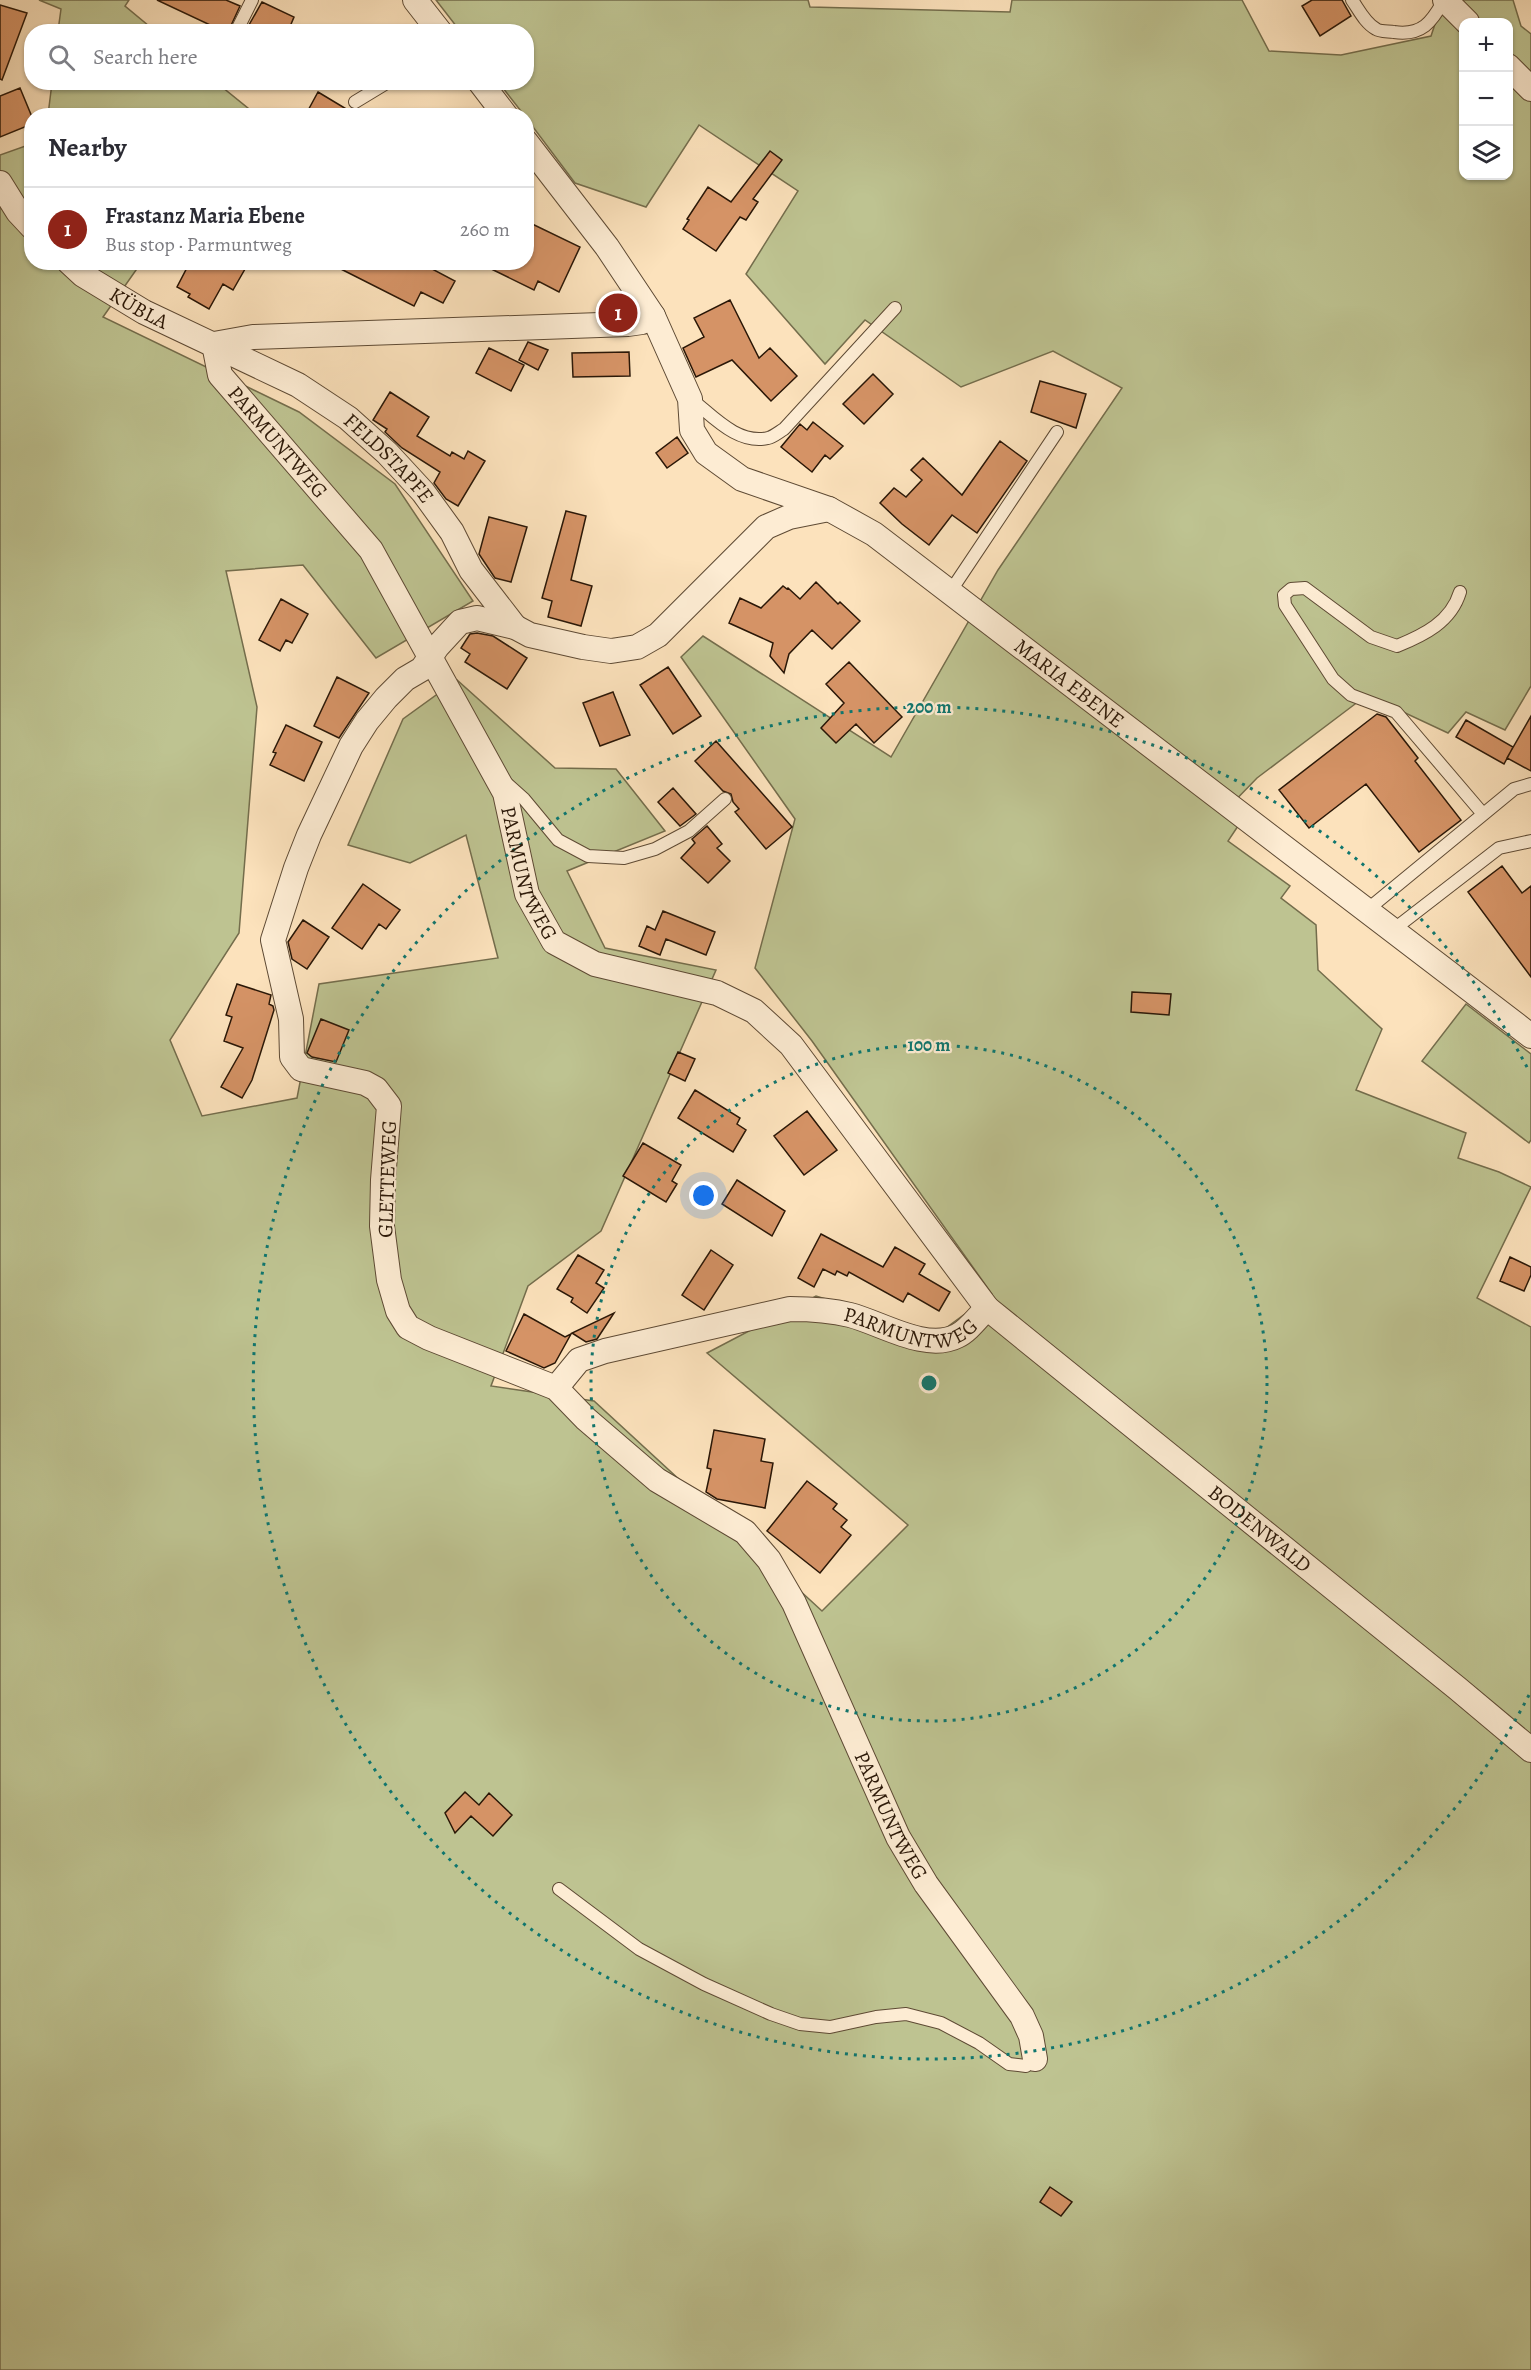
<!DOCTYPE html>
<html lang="en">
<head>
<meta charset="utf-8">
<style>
	body { margin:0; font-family:Alegreya,serif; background:#f7f7f7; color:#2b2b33 }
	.controls { position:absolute; right:18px; top:18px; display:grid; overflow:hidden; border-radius:12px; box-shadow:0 2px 4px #0004 }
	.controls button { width:54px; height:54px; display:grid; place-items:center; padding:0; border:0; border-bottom:2px solid #e1e1e2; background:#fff; color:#2b2b33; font:30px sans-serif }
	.you { position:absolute; left:704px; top:1196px; width:21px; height:21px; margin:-15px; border:4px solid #fff; border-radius:50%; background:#1a73e8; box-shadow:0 0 0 9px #1a73e833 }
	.badge { display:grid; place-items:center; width:39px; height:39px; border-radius:50%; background:#8f2418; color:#fff; font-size:20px; font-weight:700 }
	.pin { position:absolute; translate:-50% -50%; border:3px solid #fff; box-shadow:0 2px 6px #0006 }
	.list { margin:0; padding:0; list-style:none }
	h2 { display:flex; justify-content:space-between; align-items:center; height:78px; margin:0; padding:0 24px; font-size:26px }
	h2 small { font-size:20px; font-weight:400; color:#7c7c81 }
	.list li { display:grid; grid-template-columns:39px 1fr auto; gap:18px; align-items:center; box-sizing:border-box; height:84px; padding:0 24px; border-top:2px solid #e1e1e2 }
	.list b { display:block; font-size:22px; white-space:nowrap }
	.list p { margin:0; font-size:20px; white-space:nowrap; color:#7c7c81 }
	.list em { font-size:20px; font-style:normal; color:#7c7c81 }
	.icon { flex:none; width:33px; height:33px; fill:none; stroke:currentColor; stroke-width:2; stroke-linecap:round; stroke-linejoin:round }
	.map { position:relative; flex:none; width:1531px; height:2370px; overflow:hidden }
	.search { position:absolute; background:#fff; box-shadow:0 2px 4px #0004; left:24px; top:24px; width:510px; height:66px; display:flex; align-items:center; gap:15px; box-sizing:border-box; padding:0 21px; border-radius:24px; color:#7c7c81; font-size:22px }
	.panel { position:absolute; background:#fff; box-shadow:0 2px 4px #0004; left:24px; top:108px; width:510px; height:162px; border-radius:24px }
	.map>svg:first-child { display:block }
	.green { fill:#bec391; stroke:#746d4c; stroke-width:1.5; fill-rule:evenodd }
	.building { fill:#d59366; stroke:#2a1707; stroke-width:1.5 }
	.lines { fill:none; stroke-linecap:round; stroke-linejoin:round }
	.lane-casing { stroke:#5e4a34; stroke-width:14 }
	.street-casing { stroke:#5e4a34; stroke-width:26 }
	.lane { stroke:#fdecd3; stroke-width:12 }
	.street { stroke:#fdecd3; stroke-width:24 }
	.ring { fill:none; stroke:#0f766e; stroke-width:3; stroke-dasharray:3 6 }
	.labels { text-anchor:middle; stroke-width:4.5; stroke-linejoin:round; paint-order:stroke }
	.street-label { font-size:21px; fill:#2a1707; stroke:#fdecd3 }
	.centre { fill:#0f766e; stroke:#fdecd3; stroke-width:3 }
	.ring-label { font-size:18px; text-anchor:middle; font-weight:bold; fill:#0f766e; stroke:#fdecd3; stroke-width:4.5; stroke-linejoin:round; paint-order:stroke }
</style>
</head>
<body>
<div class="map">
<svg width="1531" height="2370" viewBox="0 0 1531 2370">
	<rect width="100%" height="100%" fill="#fce2bc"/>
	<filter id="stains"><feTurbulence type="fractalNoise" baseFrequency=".00333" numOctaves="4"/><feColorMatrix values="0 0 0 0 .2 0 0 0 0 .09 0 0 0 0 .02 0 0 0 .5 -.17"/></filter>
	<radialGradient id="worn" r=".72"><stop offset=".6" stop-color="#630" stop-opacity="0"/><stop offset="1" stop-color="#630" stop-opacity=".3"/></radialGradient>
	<path class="green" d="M39,0H129L125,6L155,31H58L61,9Z
		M436,0H808L810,7L1010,12L1012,0H1242L1269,51L1341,55L1431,36L1443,0H1513L1521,26L1531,34V686L1505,730L1466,712L1448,733L1367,695L1257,778L1224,812L1238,826L1228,841L1290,886L1281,898L1316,925L1318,970L1382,1029L1356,1090L1466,1133L1458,1158L1499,1172L1531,1187L1477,1298L1531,1327V2370H0V155L31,144L32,262L141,263L103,317L299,412L395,484L473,601L376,658L303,565L226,571L257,707L239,933L170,1040L202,1116L297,1098L319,984L498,958L466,835L410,863L348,845L403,719L457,680L555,768L616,769L665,831L567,871L605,948L716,970L601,1231L528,1286L491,1386L594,1401L822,1611L908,1525L707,1353L816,1296L939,1333L992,1294L812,1041L755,968L795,819L681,657L703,636L891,757L998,570L1122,388L1053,351L961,387L865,320L825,364L746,274L798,191L699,125L646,207L575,183L527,119L526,116L524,115L499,83L526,82V32L460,31ZM1464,22H1508V176H1464Z
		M52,83H217L249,109L244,116L48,115Z
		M1466,1004L1531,1054V1140L1529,1143L1422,1061Z"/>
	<path class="building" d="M157,0H226L240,6L228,32H225Z
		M1312,0H1342L1351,16L1320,36L1302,6Z
		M262,2L294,17L289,29L294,32H245Z
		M0,5L27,13L2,80L0,79Z
		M20,88L32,117V124L0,137V96Z
		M318,92L358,116H305Z
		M770,151L782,160L753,199L758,202L746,220L740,217L716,251L683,229L689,220L687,219L708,187L731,202Z
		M526,221L580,247L559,292L538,281L534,290L477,262H526Z
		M190,262H249L233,290L223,284L209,309L188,297L190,294L177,287Z
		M327,262H419L455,281L443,303L421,292L414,306Z
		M730,300L759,358L770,348L797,376L771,401L732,360L696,377L683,348L704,337L694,318Z
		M528,342L548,350L538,370L519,360Z
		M489,348L524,365L511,391L476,373Z
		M629,352L630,376L573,377L572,353Z
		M873,374L893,394L864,424L843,404Z
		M1040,381L1086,394L1076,428L1031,412Z
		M390,392L429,417L417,436L450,456L452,452L464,459L468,451L485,461L458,506L446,499L434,483L440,472L402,448L385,432L387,429L373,420Z
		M813,422L843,446L830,459L825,455L812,472L781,447L800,424L807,430Z
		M677,437L688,453L667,468L656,453Z
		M1000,441L1027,461L977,533L952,515L929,545L902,524L880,503L894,488L906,497L922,480L911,470L923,458L962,495Z
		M566,511L586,516L571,580L592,586L581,626L548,617L552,601L542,598Z
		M489,517L527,527L511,582L495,578L479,554Z
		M816,582L838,604L840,602L860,621L832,649L812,630L789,654L784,673L770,656L773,643L729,623L740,598L761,608L783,586L787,589L788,588L800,599Z
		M281,599L308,614L292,643L286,640L280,651L259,640Z
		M477,633L493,636L527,658L507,689L465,662L470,654L461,648L470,634Z
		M849,662L902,717L874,743L856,724L836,743L821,728L844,703L826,684Z
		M668,667L701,716L673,734L640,685Z
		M337,677L369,693L339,738L314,726Z
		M613,692L630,735L600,746L583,703Z
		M1377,714L1386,717L1418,758L1415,761L1461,820L1419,852L1366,784L1309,828L1279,790Z
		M1531,716V771L1507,758Z
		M1466,720L1513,747L1504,764L1456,737Z
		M286,725L322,742L304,781L270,765L276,753L273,752Z
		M716,741L792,827L766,849L735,812L739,809L733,802L731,794L723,791L695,761Z
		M673,788L696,814L680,826L658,802Z
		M707,826L722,844L717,848L730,861L708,883L681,858L695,843L692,839Z
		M1502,866L1522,893L1531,886V977L1468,892Z
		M363,884L400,910L386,929L379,924L362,949L332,928Z
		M663,911L715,932L706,955L666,939L660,955L639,946L647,926L655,930Z
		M303,920L329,937L307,969L292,959L288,942Z
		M237,984L271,995L269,1004L273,1006L274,1010L252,1080L242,1098L221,1087L243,1048L224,1041L232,1017L226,1015Z
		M1132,992L1171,994L1169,1015L1131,1012Z
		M321,1019L349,1030L336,1062L312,1057L307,1053Z
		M678,1052L695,1059L685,1081L668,1073Z
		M695,1090L740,1118L737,1124L746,1130L733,1152L678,1118Z
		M807,1111L837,1150L804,1175L774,1136Z
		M643,1143L681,1165L672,1181L677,1184L666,1202L623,1176Z
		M737,1180L785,1211L772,1236L722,1204Z
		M821,1234L883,1267L895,1247L925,1264L919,1274L950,1292L939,1311L908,1293L903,1302L849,1272L847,1276L837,1271L835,1275L823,1269L814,1287L798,1278Z
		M711,1250L733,1265L704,1310L682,1295Z
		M578,1255L604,1270L596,1283L604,1288L587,1313L571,1302L573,1298L557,1289Z
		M1510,1257L1531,1267V1275L1524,1291L1500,1281Z
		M614,1313L597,1339L586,1342L572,1333Z
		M524,1314L565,1337L571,1334L555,1363L544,1368L506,1351Z
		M714,1430L765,1439L761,1461L773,1463L765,1508L717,1499L706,1492L711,1469L707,1468Z
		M807,1481L837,1504L833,1509L847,1520L841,1527L851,1535L820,1573L767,1531Z
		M465,1792L479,1805L489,1793L512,1815L493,1836L471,1816L455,1833L445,1813Z
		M1050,2187L1072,2202L1061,2216L1040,2202Z"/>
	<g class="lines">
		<g class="lane-casing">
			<path id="lane" d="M1352,0C1359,10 1365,23 1376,29C1380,32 1389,31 1394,32C1422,36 1432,22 1444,0
				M236,32L252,0
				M355,102L388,82
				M691,399C712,415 737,445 768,438C773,437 779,432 784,429L895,308
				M950,592L1057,432
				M1460,592C1451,622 1424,635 1397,646L1371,637L1305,588L1291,589L1284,595L1285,605L1333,679L1351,695L1396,712L1483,814
				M505,782L524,799L558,840L588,856L624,858L655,849L689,831L725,799
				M1367,910L1514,789L1531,784
				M1393,930L1499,848L1531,841
				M559,1889L639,1949L704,1984L771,2014L800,2024L830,2027L876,2017L906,2014L941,2023L979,2043L1009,2064L1026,2066L1035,2059"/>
		</g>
		<g class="street-casing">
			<g id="street">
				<path d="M415,0L440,32"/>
				<path d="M1445,0L1467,22"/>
				<path d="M1508,66L1531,89"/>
				<path d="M480,82L506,116"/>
				<path id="s1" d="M526,142L607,247L653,316L690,399L692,430L706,453L742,479L829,509L874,534L1531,1036"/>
				<path d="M0,183L18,212L32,227"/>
				<path id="s2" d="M69,262L83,275L144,312L298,385L348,418L387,453L423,492L452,532L471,570L515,627"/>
				<path id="s3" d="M214,344L220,375L371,550L505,793L527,894L554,942L595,964L717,993L754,1011L791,1045L987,1308L1457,1688L1531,1750"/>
				<path d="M214,344L253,337L628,324L642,322L653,316"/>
				<path id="s4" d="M829,509L789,517L766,527L658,635L637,647L611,651L583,647L530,635L515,627L477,618L460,622L437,647L422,669L405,679L386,698L367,721L351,746L309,835L296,868L273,940L291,1019L292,1057L301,1069L365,1083L376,1089L389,1106L383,1180L382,1226L389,1280L398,1311L408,1327L429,1338L556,1388L586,1419L657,1480L745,1532L769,1560L794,1603L898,1837L926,1884L1022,2016L1031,2036L1035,2059"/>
				<path id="s5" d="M556,1388L579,1360L605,1351L790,1309C811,1309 830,1310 850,1315C881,1323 926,1352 957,1336C968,1331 978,1317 987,1308"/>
			</g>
		</g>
		<use href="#lane" class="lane"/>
		<use href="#street" class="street"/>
	</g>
	<g class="ring">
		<circle cx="929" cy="1383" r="338"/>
		<path d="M1529 1695A676 676 0 1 1 1529 1071"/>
	</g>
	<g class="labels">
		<g class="street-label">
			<text dy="7" stroke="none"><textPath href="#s2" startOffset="84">KÜBLA</textPath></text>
			<text dy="7" stroke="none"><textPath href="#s3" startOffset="120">PARMUNTWEG</textPath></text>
			<text dy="7" stroke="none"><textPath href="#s2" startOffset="378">FELDSTAPFE</textPath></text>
			<text dy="7" stroke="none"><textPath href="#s1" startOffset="798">MARIA EBENE</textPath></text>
			<text dy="7" stroke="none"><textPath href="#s3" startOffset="624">PARMUNTWEG</textPath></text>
			<text transform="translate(387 1179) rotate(-88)" y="7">GLETTEWEG</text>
			<text dy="7" stroke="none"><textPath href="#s5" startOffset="378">PARMUNTWEG</textPath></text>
			<text dy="7" stroke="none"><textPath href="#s3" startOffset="1641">BODENWALD</textPath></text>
			<text dy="7" stroke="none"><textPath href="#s4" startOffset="1980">PARMUNTWEG</textPath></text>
		</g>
	</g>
	<circle cx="929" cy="1383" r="9" class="centre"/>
	<g class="ring-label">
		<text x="929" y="713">200 m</text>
		<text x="929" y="1051">100 m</text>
	</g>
	<rect width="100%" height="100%" filter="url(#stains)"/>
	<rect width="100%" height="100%" fill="url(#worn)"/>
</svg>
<div class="controls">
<button>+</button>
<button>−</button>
<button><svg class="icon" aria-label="layers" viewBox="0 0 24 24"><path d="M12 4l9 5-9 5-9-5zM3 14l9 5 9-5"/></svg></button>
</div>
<div class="you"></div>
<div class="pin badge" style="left:618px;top:313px">1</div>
<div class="search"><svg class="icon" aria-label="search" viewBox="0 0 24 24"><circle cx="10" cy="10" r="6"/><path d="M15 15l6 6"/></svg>Search here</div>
<section class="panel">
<h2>Nearby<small></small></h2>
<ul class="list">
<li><span class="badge">1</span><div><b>Frastanz Maria Ebene</b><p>Bus stop · Parmuntweg</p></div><em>260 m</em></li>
</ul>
</section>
</div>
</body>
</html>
